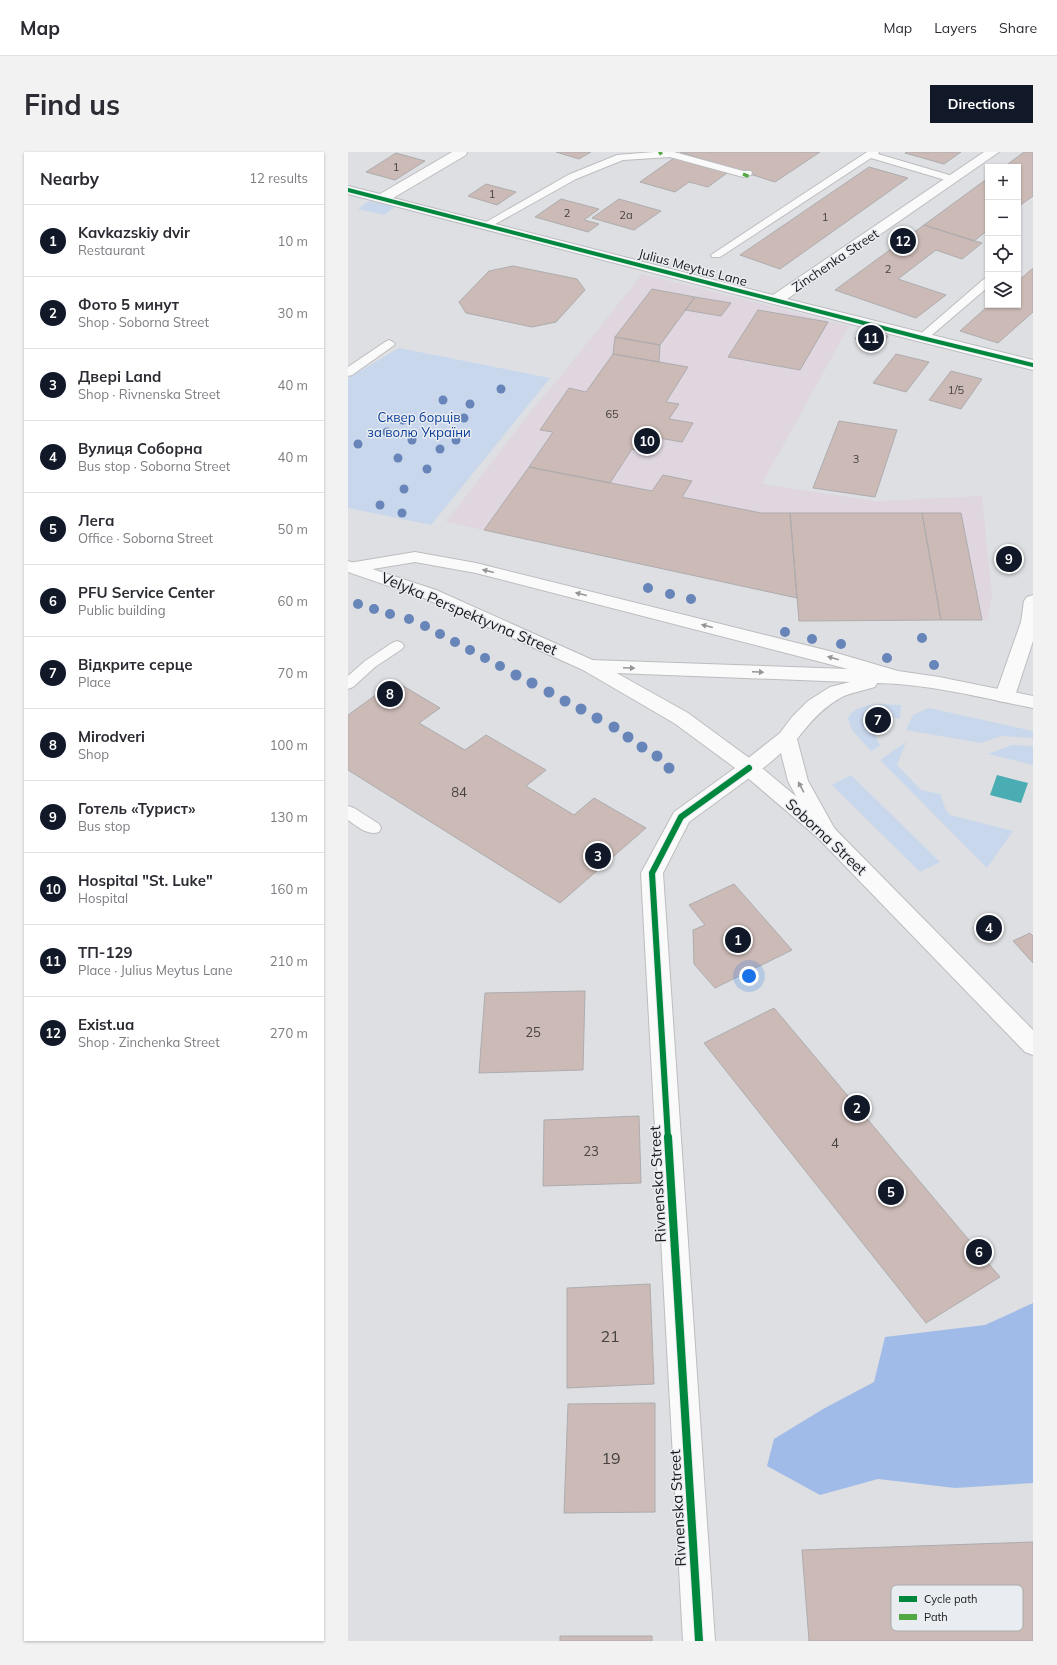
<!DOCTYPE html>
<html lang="en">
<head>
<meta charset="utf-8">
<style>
	body { margin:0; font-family:Mulish,sans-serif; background:#f2f2f3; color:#2b2b33 }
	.controls { position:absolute; right:12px; top:12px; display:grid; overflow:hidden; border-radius:0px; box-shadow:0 1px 3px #0004 }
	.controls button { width:36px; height:36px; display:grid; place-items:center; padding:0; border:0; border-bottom:1px solid #e1e1e2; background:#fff; color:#2b2b33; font:20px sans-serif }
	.you { position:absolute; left:401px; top:824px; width:14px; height:14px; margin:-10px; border:3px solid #fff; border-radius:50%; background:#1a73e8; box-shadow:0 0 0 6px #1a73e833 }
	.badge { display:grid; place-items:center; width:26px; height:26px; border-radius:50%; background:#111827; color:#fff; font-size:13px; font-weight:700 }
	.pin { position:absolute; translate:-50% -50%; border:2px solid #fff; box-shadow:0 1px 4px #0006 }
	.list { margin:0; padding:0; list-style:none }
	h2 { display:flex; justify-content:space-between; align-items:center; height:52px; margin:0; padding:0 16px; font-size:17px }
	h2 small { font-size:13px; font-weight:400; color:#7c7c81 }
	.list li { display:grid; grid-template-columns:26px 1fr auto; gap:12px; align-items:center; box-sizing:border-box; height:72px; padding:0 16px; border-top:1px solid #e1e1e2 }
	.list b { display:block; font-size:15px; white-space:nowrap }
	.list p { margin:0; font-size:13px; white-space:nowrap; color:#7c7c81 }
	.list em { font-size:13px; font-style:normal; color:#7c7c81 }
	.icon { flex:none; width:22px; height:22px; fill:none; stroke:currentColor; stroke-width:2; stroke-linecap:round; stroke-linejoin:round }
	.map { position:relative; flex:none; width:685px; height:1489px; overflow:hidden; border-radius:0px }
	header { display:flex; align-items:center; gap:24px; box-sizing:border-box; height:56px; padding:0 20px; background:#fff; border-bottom:1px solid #e1e1e2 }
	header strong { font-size:19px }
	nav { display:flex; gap:22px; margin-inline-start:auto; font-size:14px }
	.intro { display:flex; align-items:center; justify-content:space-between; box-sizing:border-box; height:96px; padding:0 24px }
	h1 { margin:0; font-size:28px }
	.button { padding:10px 18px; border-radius:0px; background:#111827; color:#fff; font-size:14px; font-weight:700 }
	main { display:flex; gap:24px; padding:0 24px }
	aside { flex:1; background:#fff; border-radius:0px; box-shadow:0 1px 3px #0004 }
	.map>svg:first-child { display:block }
	.medical { fill:#dfd6e0 }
	.green { fill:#c9d7ed }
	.forest { fill:#a1bbe9 }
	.water { fill:#4aadb3 }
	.building { fill:#ccbab6; stroke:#adacae }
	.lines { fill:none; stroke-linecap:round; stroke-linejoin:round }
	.service-casing { stroke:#bcbdbf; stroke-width:2 }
	.minor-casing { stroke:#bcbdbf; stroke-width:2 }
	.tertiary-casing { stroke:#bcbdbf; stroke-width:2 }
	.secondary-casing { stroke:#bcbdbf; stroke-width:2 }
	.primary-casing { stroke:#bcbdbf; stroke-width:2 }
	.service { fill:#fafafb; fill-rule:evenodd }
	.minor { fill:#fafafb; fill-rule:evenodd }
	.tertiary { fill:#fafafb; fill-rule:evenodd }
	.secondary { fill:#fafafb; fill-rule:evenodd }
	.primary { fill:#fafafb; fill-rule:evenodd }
	.quiet { stroke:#52a943; stroke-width:3.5; stroke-dasharray:6 3.5; stroke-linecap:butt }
	.cycleway-far2-casing { stroke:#e9ecf0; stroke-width:5.5 }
	.cycleway-far1-casing { stroke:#e9ecf0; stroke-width:8 }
	.cycleway-casing { stroke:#e9ecf0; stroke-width:10 }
	.cycleway-far2 { stroke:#00873e; stroke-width:4 }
	.cycleway-far1 { stroke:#00873e; stroke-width:6 }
	.cycleway { stroke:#00873e; stroke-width:8 }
	.tree { fill:#6785b9 }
	.oneway { fill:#959597 }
	.labels { text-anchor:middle; stroke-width:3; stroke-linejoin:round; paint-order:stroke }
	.far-number-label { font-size:11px; fill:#464242 }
	.far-street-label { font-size:13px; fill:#191a1c; stroke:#e9ecf0 }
	.far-park-label { font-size:13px; fill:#073c98; stroke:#e9ecf0 }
	.number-label { font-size:13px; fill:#464242 }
	.street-label { font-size:15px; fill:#191a1c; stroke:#e9ecf0 }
	.near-number-label { font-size:16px; fill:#464242 }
	.key { fill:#e9ecf0; stroke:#abadb0; stroke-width:1 }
	.key-label { font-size:11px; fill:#191a1c }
</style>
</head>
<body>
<header>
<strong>Map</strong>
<nav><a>Map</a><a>Layers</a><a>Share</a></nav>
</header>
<div class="intro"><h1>Find us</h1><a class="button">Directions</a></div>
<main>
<aside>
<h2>Nearby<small>12 results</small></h2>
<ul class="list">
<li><span class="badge">1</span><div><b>Kavkazskiy dvir</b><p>Restaurant</p></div><em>10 m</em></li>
<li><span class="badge">2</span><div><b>Фото 5 минут</b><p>Shop · Soborna Street</p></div><em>30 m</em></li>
<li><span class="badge">3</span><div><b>Двері Land</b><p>Shop · Rivnenska Street</p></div><em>40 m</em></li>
<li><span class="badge">4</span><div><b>Вулиця Соборна</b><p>Bus stop · Soborna Street</p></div><em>40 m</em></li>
<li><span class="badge">5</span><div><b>Лега</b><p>Office · Soborna Street</p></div><em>50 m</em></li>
<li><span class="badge">6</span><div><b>PFU Service Center</b><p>Public building</p></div><em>60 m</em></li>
<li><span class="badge">7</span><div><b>Відкрите серце</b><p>Place</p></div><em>70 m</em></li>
<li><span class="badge">8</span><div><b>Mirodveri</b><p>Shop</p></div><em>100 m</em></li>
<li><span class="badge">9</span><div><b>Готель «Турист»</b><p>Bus stop</p></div><em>130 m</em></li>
<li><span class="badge">10</span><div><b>Hospital &quot;St. Luke&quot;</b><p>Hospital</p></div><em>160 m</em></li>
<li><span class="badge">11</span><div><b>ТП-129</b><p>Place · Julius Meytus Lane</p></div><em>210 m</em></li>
<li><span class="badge">12</span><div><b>Exist.ua</b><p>Shop · Zinchenka Street</p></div><em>270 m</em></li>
</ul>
</aside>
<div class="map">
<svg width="685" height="1489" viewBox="0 0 685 1489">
	<rect width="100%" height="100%" fill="#dddfe2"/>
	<path class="medical" d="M294,122L501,174L414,332L528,349L634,344L644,443L639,468L451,469L449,446L98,370L186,255L212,225Z"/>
	<path class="green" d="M21,49L47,55L36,63L10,57Z
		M51,196L202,226L83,373L0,356V226Z
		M532,552L553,553L552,567L528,561L521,564L520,567L532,594L523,599L504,578L500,567C504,555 521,553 532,552Z
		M581,556L685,579V586L653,584L633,591L558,578L565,563Z
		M558,590L549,613L573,638L592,642L598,658L602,663L665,679L639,716L532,608Z
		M664,593L685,594V613L640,602Z
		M503,623L592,710L572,720L484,633Z"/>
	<path class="forest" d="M685,1151V1331L607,1336L530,1327L472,1343L419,1314L426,1287L475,1257L526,1230L537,1185L637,1173Z"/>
	<path class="water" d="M649,623L680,631L673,651L642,643Z"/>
	<path class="building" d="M208,0H243L231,7Z
		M332,0H472L427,30Z
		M559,0H613L596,12L557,1Z
		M676,0H685V44L670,55V15H656Z
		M48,1L77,9L47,28L18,20Z
		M326,6L379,21L360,35L341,30L327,40L292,30Z
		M521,15L560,26L432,117L392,103Z
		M640,26V78L626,89L576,73Z
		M138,32L168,40L149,53L120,44Z
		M213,47L251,57L236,68L251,72L240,80L187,65Z
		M271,47L313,59L286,78L244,66Z
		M576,73L634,91L614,107L588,98L550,127L598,143L568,166L487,138Z
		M165,114L229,127L237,138L208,170L184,175L118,161L111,150L141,119Z
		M685,116V160L650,191L612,179L641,153H670V129Z
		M304,137L347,145L312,193L267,185Z
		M347,145L383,151L373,164L337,158Z
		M410,158L480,170L452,218L380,205Z
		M513,179L540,184L534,193L507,187Z
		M267,185L312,193L311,210L265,202Z
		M265,202L340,215L318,250L331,252L321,267L345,271L334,290L311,286L301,301L284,297L262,331L181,315L205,280L192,278L221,236L238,240Z
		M548,202L581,210L558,240L525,231Z
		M603,219L634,227L613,257L581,248Z
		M491,269L549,278L527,345L465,336Z
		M181,315L304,339L315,323L344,329L334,345L413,361H442L449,446L136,378Z
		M442,361H574L593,468L451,469Z
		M574,361H613L634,468H593Z
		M47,529L92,556L71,571L117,598L138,583L198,618L178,634L226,663L246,646L298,676L212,751L0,618V563Z
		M386,732L444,798L367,836L346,812L345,778L357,773L341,753Z
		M682,781L685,784V811L665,789Z
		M237,839L235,918L131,921L137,841Z
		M426,856L631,1100L652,1125L578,1171L356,891Z
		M291,964L293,1031L195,1034L196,968Z
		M302,1132L306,1232L219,1236V1136Z
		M307,1251V1360L216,1361L220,1252Z
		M685,1390V1489H461L454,1398Z
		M212,1484H304V1489H212Z"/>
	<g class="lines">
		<g class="service-casing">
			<path id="service" d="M306,0H326L395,19H403L404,21L403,23L395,25L322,5L275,8L228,27L142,75H134L133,73L220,23L269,3Z
				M519,0H531L530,2L608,25L609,27L604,30L523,6L372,105H364L363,103Z
				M640,126V135L578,188H570L568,186L570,184L636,127Z
				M41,188L45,190L47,192L45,194L4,223L0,224V215L37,190Z
				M49,489L54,491L56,494L54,497L27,515L5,535L0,537V524L17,509L44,491Z
				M0,654L6,656L31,672L33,676L31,680C19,684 9,674 0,668Z"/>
		</g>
		<g class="minor-casing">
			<path id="minor" d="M104,0H119L118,3L45,46L425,143L636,0H651L439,147L685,208V218L569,189L0,42V34L32,42Z
				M401,609L408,611L411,616L408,621L341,670L315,721L367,1489H335L293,721L326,660L394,611Z"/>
		</g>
		<g class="tertiary-casing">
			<path id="tertiary" d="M685,443V489L667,544L664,549L657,550L650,549L647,544L673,470L676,449L679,445Z"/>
		</g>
		<g class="secondary-casing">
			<path id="secondary" d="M67,400L128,411L485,500L550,519L591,525L685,544V556C634,546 582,532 529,531L527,535C517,538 506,540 496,544C477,553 462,570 449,587L460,629L489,681L486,686L478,689L470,686L440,629L433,601C421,611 409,625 394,621L391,616L394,611L432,581L444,565L460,549L482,535L502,530L242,520L235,518L232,514L235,510L242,508L500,517L128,421L67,410L7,420L0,418L1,411Z"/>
		</g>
		<g class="primary-casing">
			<path id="primary" d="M0,409L88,438L249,510L340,561L408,611L486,676L685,878V903L677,900L470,686L394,621L326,571L235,518L76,446L0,420Z"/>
		</g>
		<use href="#service" class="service"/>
		<use href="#minor" class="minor"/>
		<use href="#tertiary" class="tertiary"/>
		<use href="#secondary" class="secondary"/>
		<use href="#primary" class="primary"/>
		<path class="quiet" d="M311,2L314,0
			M395,22L402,25"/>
		<g class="cycleway-far2-casing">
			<path id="cycleway-far2" d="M0,38L574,186L685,213"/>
		</g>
		<g class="cycleway-far1-casing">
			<path id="cycleway-far1" d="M320,986L304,721L333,665L401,616"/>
		</g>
		<g class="cycleway-casing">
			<path id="cycleway" d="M320,985L351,1489"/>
		</g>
		<use href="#cycleway-far2" class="cycleway-far2"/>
		<use href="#cycleway-far1" class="cycleway-far1"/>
		<use href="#cycleway" class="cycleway"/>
	</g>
	<g class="tree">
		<circle cx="153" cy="237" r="4.5"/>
		<circle cx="95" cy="248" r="4.5"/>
		<circle cx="122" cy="252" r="4.5"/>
		<circle cx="116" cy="266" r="4.5"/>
		<circle cx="55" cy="268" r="4.5"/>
		<circle cx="39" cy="280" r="4.5"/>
		<circle cx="64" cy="288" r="4.5"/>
		<circle cx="108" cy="288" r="4.5"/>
		<circle cx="10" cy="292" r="4.5"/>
		<circle cx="92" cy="297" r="4.5"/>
		<circle cx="50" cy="306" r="4.5"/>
		<circle cx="79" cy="317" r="4.5"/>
		<circle cx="56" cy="337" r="4.5"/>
		<circle cx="32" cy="353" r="4.5"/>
		<circle cx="54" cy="361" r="4.5"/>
		<circle cx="300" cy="436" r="5"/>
		<circle cx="322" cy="442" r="5"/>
		<circle cx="343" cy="447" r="5"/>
		<circle cx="10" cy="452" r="5"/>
		<circle cx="26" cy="457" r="5"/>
		<circle cx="42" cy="462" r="5"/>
		<circle cx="61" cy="467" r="5"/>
		<circle cx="77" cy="474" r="5"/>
		<circle cx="437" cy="480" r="5"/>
		<circle cx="92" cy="482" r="5"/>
		<circle cx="574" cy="486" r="5"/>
		<circle cx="464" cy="487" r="5"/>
		<circle cx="107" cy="490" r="5"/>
		<circle cx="493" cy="492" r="5"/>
		<circle cx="122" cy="498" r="5"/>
		<circle cx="137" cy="506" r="5"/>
		<circle cx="539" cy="506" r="5"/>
		<circle cx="586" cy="513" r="5"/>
		<circle cx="152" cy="514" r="5"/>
		<circle cx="168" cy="523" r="5.5"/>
		<circle cx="184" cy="531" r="5.5"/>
		<circle cx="201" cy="540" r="5.5"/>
		<circle cx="217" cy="549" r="5.5"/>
		<circle cx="233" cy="557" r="5.5"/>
		<circle cx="249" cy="566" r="5.5"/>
		<circle cx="266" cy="575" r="5.5"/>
		<circle cx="280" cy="585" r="5.5"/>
		<circle cx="294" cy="595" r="5.5"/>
		<circle cx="309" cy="604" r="5.5"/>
		<circle cx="321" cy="616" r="5.5"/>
	</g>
	<defs><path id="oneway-solid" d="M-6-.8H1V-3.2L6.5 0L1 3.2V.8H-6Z"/></defs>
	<g class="oneway">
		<use href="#oneway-solid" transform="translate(140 419) rotate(-166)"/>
		<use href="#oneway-solid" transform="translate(233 442) rotate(-166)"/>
		<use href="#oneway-solid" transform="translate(359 474) rotate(-166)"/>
		<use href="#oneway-solid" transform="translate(485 506) rotate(-164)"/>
		<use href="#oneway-solid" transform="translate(281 516) rotate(2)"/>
		<use href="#oneway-solid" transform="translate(410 520) rotate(2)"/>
		<use href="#oneway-solid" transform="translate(453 635) rotate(-118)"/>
	</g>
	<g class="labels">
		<g class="far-number-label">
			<text x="48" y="19">1</text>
			<text x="144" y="46">1</text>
			<text x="219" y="65">2</text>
			<text x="278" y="67">2а</text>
			<text x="477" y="69">1</text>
			<text x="540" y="121">2</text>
			<text x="608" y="242">1/5</text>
			<text x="264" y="266">65</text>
			<text x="508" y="311">3</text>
		</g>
		<g class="far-street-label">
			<text transform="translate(487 108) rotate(-34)" y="5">Zinchenka Street</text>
			<text transform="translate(345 115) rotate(15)" y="5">Julius Meytus Lane</text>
		</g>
		<g class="far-park-label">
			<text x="71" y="270">Сквер борців<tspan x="71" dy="15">за волю України</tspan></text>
		</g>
		<g class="number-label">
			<text x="111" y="645">84</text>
			<text x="185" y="885">25</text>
			<text x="487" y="996">4</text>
			<text x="243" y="1004">23</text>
		</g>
		<g class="street-label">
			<text transform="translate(121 462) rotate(23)" y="5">Velyka Perspektyvna Street</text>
			<text transform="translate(478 685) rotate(43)" y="5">Soborna Street</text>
			<text transform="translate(310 1032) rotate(-93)" y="5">Rivnenska Street</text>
			<text transform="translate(330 1356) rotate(-93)" y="5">Rivnenska Street</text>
		</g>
		<g class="near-number-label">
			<text x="262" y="1190">21</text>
			<text x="263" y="1312">19</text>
		</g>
	</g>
	<rect x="543" y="1433" width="132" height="46" rx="6" class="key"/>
	<rect x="551" y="1444" width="18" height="6" fill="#00873e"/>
	<rect x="551" y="1462" width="18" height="6" fill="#52a943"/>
	<g class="key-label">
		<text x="576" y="1451">Cycle path</text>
		<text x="576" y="1469">Path</text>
	</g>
</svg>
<div class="controls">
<button>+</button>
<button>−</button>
<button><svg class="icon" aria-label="locate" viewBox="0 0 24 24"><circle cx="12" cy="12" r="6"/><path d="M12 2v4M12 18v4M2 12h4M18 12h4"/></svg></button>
<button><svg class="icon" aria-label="layers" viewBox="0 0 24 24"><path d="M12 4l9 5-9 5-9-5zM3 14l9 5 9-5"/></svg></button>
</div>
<div class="you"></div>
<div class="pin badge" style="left:390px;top:788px">1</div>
<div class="pin badge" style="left:509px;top:956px">2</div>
<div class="pin badge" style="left:250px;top:704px">3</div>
<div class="pin badge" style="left:641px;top:776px">4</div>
<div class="pin badge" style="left:543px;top:1040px">5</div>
<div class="pin badge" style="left:631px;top:1100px">6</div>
<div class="pin badge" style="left:530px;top:568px">7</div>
<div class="pin badge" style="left:42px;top:542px">8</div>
<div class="pin badge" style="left:661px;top:407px">9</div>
<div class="pin badge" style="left:299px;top:289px">10</div>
<div class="pin badge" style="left:523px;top:186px">11</div>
<div class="pin badge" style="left:555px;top:89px">12</div>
</div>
</main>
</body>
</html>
